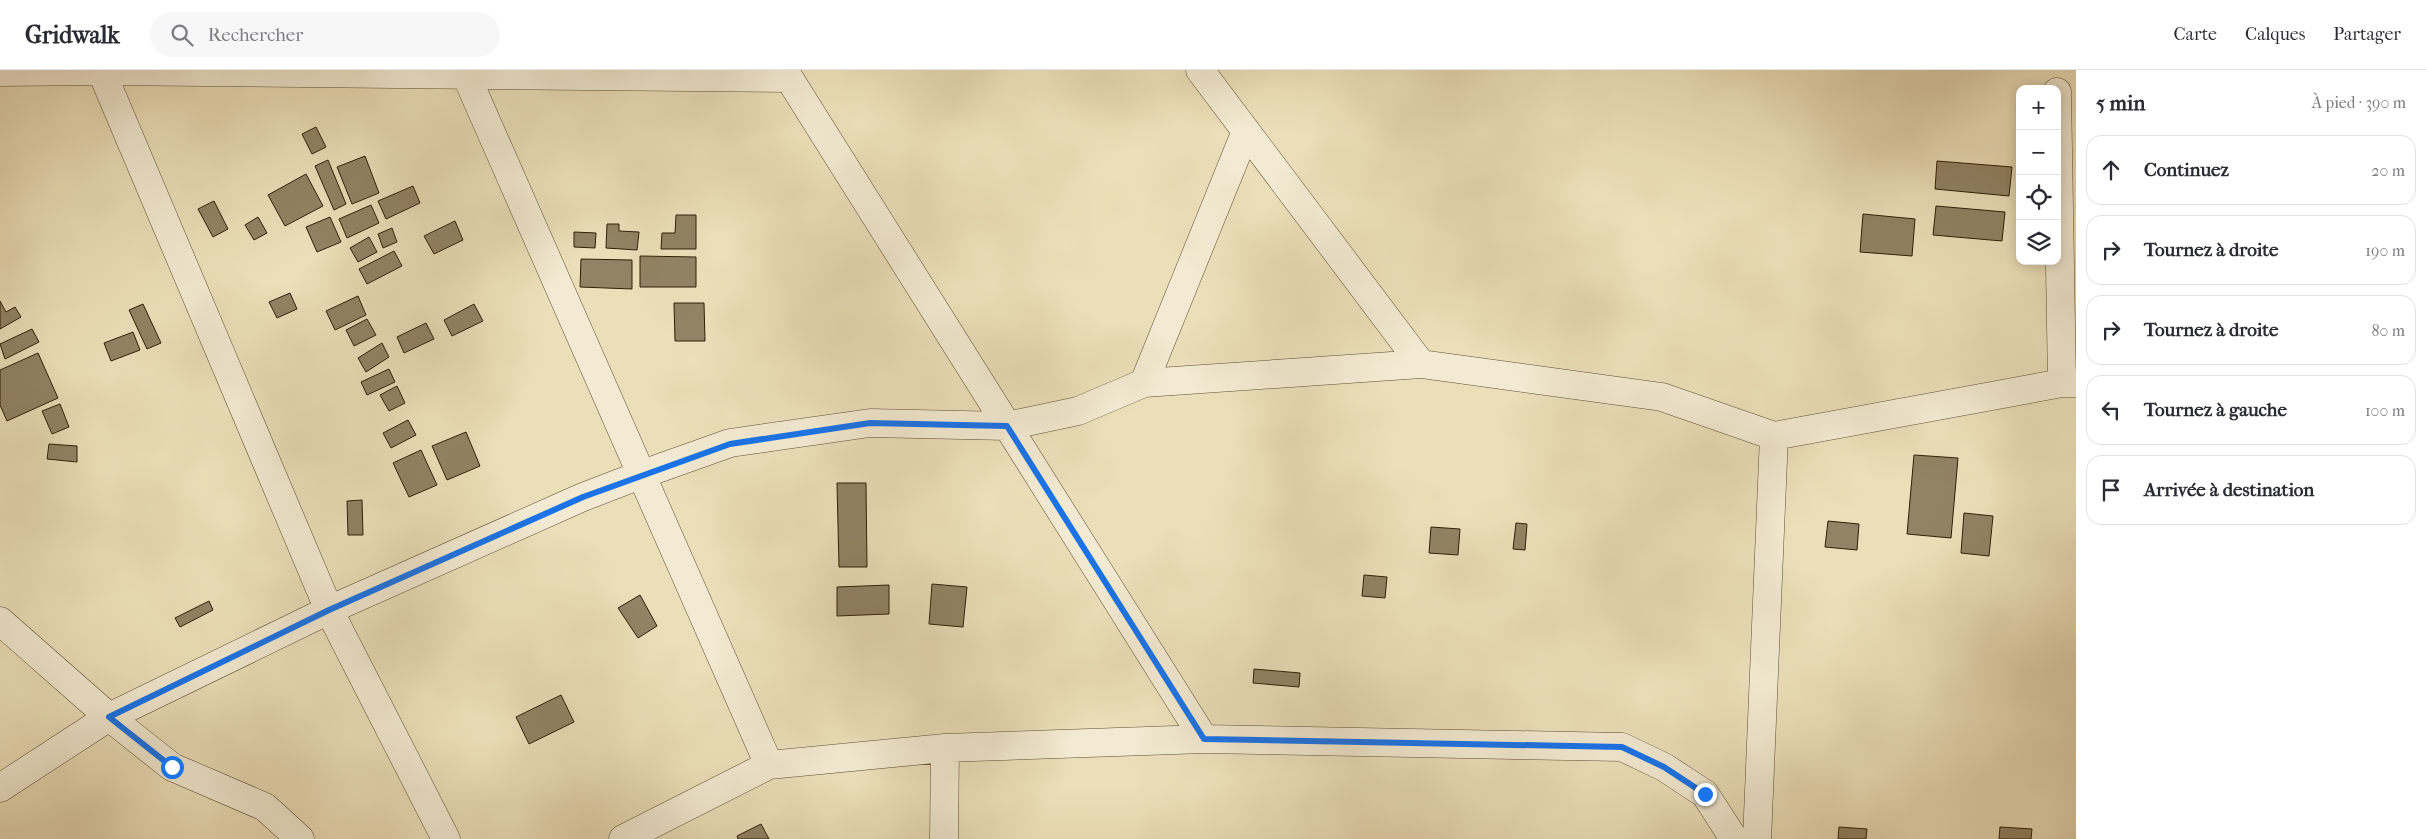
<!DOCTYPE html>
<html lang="fr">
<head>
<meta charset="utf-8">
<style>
	body { margin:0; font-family:"IM FELL French Canon",serif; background:#f7f7f7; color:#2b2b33 }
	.controls { position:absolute; right:15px; top:15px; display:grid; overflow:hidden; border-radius:10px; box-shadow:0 2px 12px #0003 }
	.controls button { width:45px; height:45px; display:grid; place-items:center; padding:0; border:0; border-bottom:1px solid #e1e1e2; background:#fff; color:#2b2b33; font:25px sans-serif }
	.stop { position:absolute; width:15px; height:15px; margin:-11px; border:4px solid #1a73e8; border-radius:50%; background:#fff }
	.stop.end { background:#1a73e8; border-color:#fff; box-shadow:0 1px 5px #0008 }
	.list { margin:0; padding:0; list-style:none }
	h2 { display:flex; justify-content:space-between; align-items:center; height:65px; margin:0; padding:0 20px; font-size:21px }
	h2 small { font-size:16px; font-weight:400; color:#7c7c81 }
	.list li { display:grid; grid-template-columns:32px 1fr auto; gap:15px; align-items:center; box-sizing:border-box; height:70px; margin:0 10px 10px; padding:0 10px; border:1px solid #e1e1e2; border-radius:15px }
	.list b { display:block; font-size:19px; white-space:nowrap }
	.list em { font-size:16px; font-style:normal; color:#7c7c81 }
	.icon { flex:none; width:28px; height:28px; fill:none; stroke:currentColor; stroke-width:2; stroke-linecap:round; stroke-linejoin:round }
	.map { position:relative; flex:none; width:2076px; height:769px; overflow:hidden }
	header { display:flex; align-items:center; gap:30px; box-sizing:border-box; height:70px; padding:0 25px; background:#fff; border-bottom:1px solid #e1e1e2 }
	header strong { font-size:24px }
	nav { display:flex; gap:28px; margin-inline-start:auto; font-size:18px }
	.search { width:350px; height:45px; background:#f7f7f7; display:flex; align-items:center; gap:12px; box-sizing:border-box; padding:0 18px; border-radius:28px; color:#7c7c81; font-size:19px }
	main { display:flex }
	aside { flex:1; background:#fff }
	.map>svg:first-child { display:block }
	.building { fill:#918364; stroke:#301f08 }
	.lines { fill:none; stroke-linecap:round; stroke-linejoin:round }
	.street-casing { stroke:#5f4f34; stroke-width:29 }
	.street { stroke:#f2ead2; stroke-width:28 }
	.route { stroke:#1a73e8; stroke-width:6 }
</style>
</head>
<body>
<header>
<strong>Gridwalk</strong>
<div class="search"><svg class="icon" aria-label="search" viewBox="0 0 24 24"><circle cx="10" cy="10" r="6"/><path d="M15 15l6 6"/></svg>Rechercher</div>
<nav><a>Carte</a><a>Calques</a><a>Partager</a></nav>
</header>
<main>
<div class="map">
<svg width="2076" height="769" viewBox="0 0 2076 769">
	<rect width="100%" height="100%" fill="#ebdfb9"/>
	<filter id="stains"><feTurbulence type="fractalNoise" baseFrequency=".004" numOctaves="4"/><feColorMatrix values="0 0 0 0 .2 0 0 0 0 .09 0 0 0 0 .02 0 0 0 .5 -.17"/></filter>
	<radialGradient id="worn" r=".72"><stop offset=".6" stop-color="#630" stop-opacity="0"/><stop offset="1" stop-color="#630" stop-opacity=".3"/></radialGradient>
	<path class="building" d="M316,57L326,77L312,84L302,64Z
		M365,86L379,123L352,134L337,97Z
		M328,90L346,134L334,140L315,96Z
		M1937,91L2012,97L2009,126L1935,119Z
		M306,104L323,136L285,156L268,125Z
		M413,116L420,133L386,149L378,131Z
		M214,131L228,159L213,167L198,139Z
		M371,135L379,153L347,168L339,149Z
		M1936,136L2005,142L2002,171L1933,165Z
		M1863,144L1915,149L1912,186L1860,182Z
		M676,145H696V179H661L662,163H675Z
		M258,147L267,163L254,170L245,155Z
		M330,147L341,172L317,182L306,157Z
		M455,151L463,170L434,184L424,166Z
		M607,154H619V161L639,162L637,180L606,178Z
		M392,158L397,172L383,178L378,164Z
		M574,162L596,163L595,178L574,177Z
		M369,167L377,182L358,192L350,178Z
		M394,181L402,196L367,214L359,199Z
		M640,186L696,187V217H640Z
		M581,189L632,190V219L580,217Z
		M290,223L297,239L277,248L269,232Z
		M358,226L366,245L335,260L326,241Z
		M0,231L6,242L15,237L21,247L0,259Z
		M674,233H704L705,271H675Z
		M143,234L161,273L147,279L129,240Z
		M474,234L483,251L452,266L444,250Z
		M367,249L376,265L354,276L346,260Z
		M426,253L434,269L404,283L397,267Z
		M32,259L39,272L5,289L0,274Z
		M133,262L140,280L111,291L104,273Z
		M382,273L389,287L366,302L358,288Z
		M38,283L58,328L7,351L0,335V300Z
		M389,299L395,312L367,325L361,312Z
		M397,316L405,333L389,341L380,325Z
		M60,334L69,357L52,364L42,341Z
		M408,350L416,365L391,378L383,363Z
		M466,362L480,396L447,410L432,376Z
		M49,374L77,376V392L47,389Z
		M421,380L437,415L409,427L393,393Z
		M1914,385L1958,388L1951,468L1907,464Z
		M837,413H866L867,497H839Z
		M362,430L363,465H348L347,431Z
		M1964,443L1993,446L1989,486L1961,483Z
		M1828,451L1859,454L1857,480L1825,477Z
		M1516,453L1527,454L1525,480L1513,479Z
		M1431,457L1460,459L1458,485L1429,483Z
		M1364,505L1387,507L1385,528L1362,526Z
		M932,514L967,517L963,557L929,554Z
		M889,515V544L837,546V517Z
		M640,525L657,556L638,568L618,538Z
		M209,531L213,540L180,557L175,548Z
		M1254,599L1300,603L1299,617L1253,613Z
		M561,625L574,652L529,674L516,647Z
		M761,754L769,769H738L737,766Z
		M1839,757L1867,759L1866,769H1838Z
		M2000,757L2032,759L2031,769H1999Z"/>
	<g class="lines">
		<g class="street-casing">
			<path id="street" d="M101,0L329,540L446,769
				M784,0L1204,669
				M1200,0L1421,294
				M0,2L101,1L789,8
				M466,5L769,695L623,769
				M2057,22L2062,313
				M1144,313L1421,294L1662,327L1774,366L2062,313H2076
				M0,551L109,647L172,697L265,737L300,769
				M769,695L945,678L1204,669L1622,677L1664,697L1705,724L1734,769
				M0,718L109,647L329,540L583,427L643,404L730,373L870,353L1007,356L1078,341L1144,313L1246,61
				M944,769L945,678
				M1757,769L1774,366"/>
		</g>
		<use href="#street" class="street"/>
	</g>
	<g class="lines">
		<path class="route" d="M172,697L109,647L329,540L583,427L730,374L870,353L1007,356L1204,669L1622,677L1664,697L1705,724"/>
	</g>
	<rect width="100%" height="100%" filter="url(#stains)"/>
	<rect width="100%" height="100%" fill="url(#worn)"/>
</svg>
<div class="controls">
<button>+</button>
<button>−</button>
<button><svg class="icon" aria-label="locate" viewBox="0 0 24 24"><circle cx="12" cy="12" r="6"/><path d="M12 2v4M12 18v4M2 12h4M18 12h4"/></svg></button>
<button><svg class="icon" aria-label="layers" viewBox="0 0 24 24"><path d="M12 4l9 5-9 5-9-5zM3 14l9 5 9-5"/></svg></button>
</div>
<div class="stop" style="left:172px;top:697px"></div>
<div class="stop end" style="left:1705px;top:724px"></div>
</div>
<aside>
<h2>5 min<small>À pied · 390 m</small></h2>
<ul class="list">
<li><svg class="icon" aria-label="ahead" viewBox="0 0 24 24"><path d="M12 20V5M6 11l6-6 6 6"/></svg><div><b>Continuez</b></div><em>20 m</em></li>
<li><svg class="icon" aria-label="right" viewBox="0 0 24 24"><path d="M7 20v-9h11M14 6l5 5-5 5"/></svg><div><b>Tournez à droite</b></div><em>190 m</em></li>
<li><svg class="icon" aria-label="right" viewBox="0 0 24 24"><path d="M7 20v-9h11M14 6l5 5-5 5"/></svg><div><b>Tournez à droite</b></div><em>80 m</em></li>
<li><svg class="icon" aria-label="left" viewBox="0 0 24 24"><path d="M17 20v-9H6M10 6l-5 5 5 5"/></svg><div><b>Tournez à gauche</b></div><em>100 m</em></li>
<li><svg class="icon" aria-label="arrive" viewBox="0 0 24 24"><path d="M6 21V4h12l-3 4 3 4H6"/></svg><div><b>Arrivée à destination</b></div></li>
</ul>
</aside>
</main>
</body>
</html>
